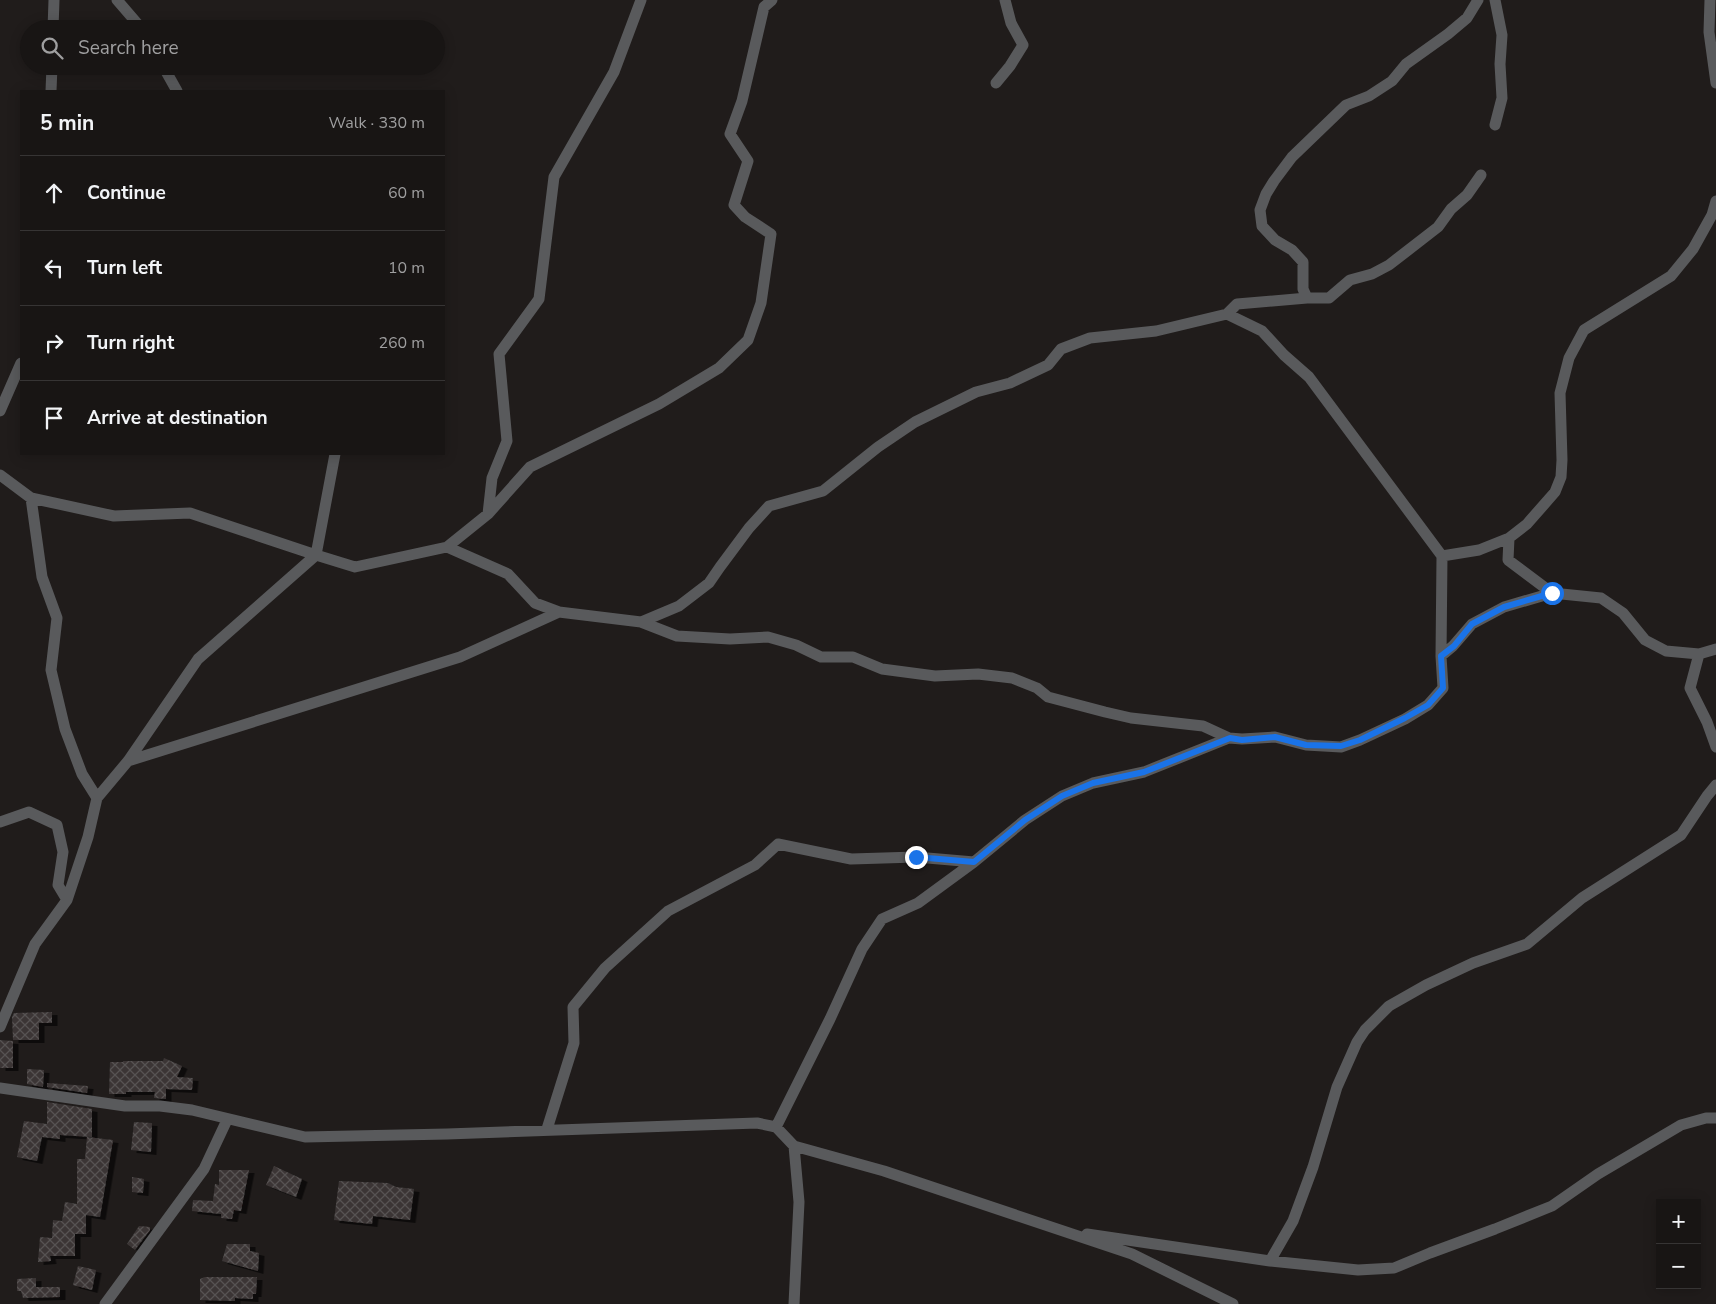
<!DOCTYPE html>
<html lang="en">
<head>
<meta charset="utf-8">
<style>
	body { margin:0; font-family:"Nunito Sans",sans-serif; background:#211e1d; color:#f1f3f6 }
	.controls { position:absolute; right:15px; bottom:15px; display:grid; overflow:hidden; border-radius:0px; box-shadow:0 2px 12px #0003 }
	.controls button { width:45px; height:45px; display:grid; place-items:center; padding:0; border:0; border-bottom:1px solid #363434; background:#181514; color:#f1f3f6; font:25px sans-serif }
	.stop { position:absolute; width:15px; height:15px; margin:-11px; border:4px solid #1a73e8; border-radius:50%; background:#fff }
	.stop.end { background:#1a73e8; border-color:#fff; box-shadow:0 1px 5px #0008 }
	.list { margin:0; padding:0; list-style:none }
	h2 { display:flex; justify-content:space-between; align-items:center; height:65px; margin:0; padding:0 20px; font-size:21px }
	h2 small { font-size:16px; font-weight:400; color:#9f9fa0 }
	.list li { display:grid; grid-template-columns:32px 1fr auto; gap:15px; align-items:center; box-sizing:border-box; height:75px; padding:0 20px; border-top:1px solid #363434 }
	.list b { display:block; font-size:19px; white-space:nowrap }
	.list em { font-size:16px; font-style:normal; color:#9f9fa0 }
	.icon { flex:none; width:28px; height:28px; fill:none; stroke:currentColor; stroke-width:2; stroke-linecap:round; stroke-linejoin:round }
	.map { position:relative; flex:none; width:1716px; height:1304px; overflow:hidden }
	.search { position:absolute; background:#181514; box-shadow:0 2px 12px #0003; left:20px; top:20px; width:425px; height:55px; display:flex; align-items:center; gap:12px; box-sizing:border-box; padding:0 18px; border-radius:28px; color:#9f9fa0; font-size:19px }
	.panel { position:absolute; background:#181514; box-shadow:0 2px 12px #0003; left:20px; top:90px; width:425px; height:365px; border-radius:0px }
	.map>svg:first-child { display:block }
	.building { fill:url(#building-cross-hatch); filter:url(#shadow) }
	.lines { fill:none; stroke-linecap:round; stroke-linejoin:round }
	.minor { stroke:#595a5c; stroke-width:11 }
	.route { stroke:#1a73e8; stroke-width:6 }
</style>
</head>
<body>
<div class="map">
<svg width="1716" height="1304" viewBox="0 0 1716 1304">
	<defs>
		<pattern id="building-cross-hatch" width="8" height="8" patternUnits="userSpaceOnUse" patternTransform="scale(1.25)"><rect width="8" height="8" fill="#3b3636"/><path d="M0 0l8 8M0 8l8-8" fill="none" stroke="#565252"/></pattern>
		<filter id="shadow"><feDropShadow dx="5.5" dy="3" stdDeviation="0" flood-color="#0009"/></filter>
	</defs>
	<rect width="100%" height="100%" fill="#201c1b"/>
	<path class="building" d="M52,1012V1023H39V1040H13L12,1017L14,1013Z
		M0,1040L13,1041V1068H0Z
		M164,1058L182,1066L177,1077L193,1078L192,1090L166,1089V1099L154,1098L155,1092H126V1094H109L110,1062H123V1061H163Z
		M27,1069L44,1070L43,1087L27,1084Z
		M47,1083L88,1086L87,1093L47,1087Z
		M47,1102L92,1109V1137L60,1135V1139L42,1137L37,1161L17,1157L24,1121L47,1124Z
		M134,1122L152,1123L151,1152L131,1150Z
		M87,1137L113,1140L100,1217L86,1215V1234H75V1256H50L51,1261L38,1262L40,1237L52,1238L53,1220L62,1221L65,1202L77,1204V1159H85Z
		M274,1166L302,1179L296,1197L266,1185Z
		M219,1170H249L241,1211L234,1210L232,1219L221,1218V1214L192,1211L193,1200L213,1201L215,1184L219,1185Z
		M132,1177L144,1179L143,1193L132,1192Z
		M339,1181L388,1183L396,1187L414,1189L410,1220L373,1216L372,1224L334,1220Z
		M139,1226L150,1227V1230L135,1250L127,1244Z
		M227,1244H250V1251L259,1253L258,1271L222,1261Z
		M78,1266L96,1270L92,1290L73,1285Z
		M205,1277H257L256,1294H253V1299L235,1298V1301L200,1300V1279Z
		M36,1278V1287H60V1297L23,1298L21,1291H17V1279Z"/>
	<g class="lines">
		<path class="minor" d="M117,0L142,29
			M1478,0L1467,18L1448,34L1406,64L1392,81L1369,96L1346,105L1292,157L1274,181L1266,194L1260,210L1262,226L1275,240L1292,250L1303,262V289L1307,298H1329L1350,280L1372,274L1389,265L1438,227L1451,209L1467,195L1481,175
			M1495,0L1502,35L1500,64L1502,98L1495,125
			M1710,0L1709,32L1716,83
			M53,29L54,0
			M163,66L177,91
			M996,83L1010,66L1023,45L1011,23L1005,0
			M51,91L52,66
			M1227,314L1237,304L1307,298
			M0,411L21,363
			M335,454L316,555L355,567L447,547L508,574L535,603L559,612
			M0,475L31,498L42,577L57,618L51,670L65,729L82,774L97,798L128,761L198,659L316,555L190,513L114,516L31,498
			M488,514L530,467L659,404L719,368L748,340L761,303L771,234L745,217L734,205L748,161L730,134L742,101L764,7L772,0
			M1509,538L1508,560L1552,593
			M447,547L488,514L492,478L507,441L499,354L539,299L554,177L614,72L641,0
			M1442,556L1479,550L1509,538L1527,524L1555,492L1561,477L1562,460L1560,393L1569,358L1584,330L1671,276L1693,249L1712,215L1716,201
			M1716,649L1699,654L1690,688L1707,722L1716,747
			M1441,656L1453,646L1472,624L1504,607L1552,593L1601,598L1623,613L1645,640L1666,651L1699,654
			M128,761L460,657L559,612L641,622L677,636L730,639L768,637L796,645L821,657H853L882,669L935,676L978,674L1012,678L1037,688L1048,697L1105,712L1131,718L1203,726L1229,738L1242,739L1275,737L1306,745L1341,747L1360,740L1405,719L1428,705L1443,688L1441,656L1442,556L1309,377L1284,355L1262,331L1227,314L1156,331L1090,338L1061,349L1048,365L1010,383L976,392L915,422L878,447L823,491L769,506L749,528L720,567L709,583L679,606L641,622
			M0,822L29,812L57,825L63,852L58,885L67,900
			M0,1027L35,944L67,900L88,837L97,798
			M0,1088L125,1106H160L192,1110L305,1137L447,1134L757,1123L776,1127L794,1146L884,1171L1132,1254L1233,1304
			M776,1127L830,1019L862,949L882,919L918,903L974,862L1025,820L1062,796L1093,783L1144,772L1229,738
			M547,1129L574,1043L573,1007L605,968L668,911L755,865L778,844L851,859L916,857L974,862
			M1087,1234L1270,1261L1358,1270L1394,1268L1430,1253L1495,1229L1552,1206L1598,1174L1681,1125L1706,1118H1716
			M1270,1261L1293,1221L1313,1167L1337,1087L1357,1042L1365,1030L1389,1006L1426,985L1473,963L1527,944L1582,898L1681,835L1707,796L1716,785
			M105,1304L204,1169L227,1120
			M794,1304L799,1202L794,1146"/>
	</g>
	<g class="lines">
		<path class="route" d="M916,857L974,862L1025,820L1062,796L1093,783L1144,772L1230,738L1242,740L1275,737L1306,745L1341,746L1360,740L1405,718L1428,705L1443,688L1441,656L1454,646L1472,624L1504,607L1552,593"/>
	</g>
</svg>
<div class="controls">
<button>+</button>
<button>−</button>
</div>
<div class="stop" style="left:1552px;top:593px"></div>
<div class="stop end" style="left:916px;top:857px"></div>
<div class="search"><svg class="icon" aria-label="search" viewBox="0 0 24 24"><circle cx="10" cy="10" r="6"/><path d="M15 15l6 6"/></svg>Search here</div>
<section class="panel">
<h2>5 min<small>Walk · 330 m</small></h2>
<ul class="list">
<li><svg class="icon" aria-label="ahead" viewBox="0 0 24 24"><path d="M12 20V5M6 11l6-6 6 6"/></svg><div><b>Continue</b></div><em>60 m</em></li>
<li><svg class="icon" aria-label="left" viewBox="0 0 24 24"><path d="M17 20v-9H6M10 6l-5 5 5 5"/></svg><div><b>Turn left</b></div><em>10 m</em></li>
<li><svg class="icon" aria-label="right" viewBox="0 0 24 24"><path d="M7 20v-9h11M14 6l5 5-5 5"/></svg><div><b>Turn right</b></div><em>260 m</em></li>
<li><svg class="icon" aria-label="arrive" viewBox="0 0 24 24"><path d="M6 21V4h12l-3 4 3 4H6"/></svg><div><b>Arrive at destination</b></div></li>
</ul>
</section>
</div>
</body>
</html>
